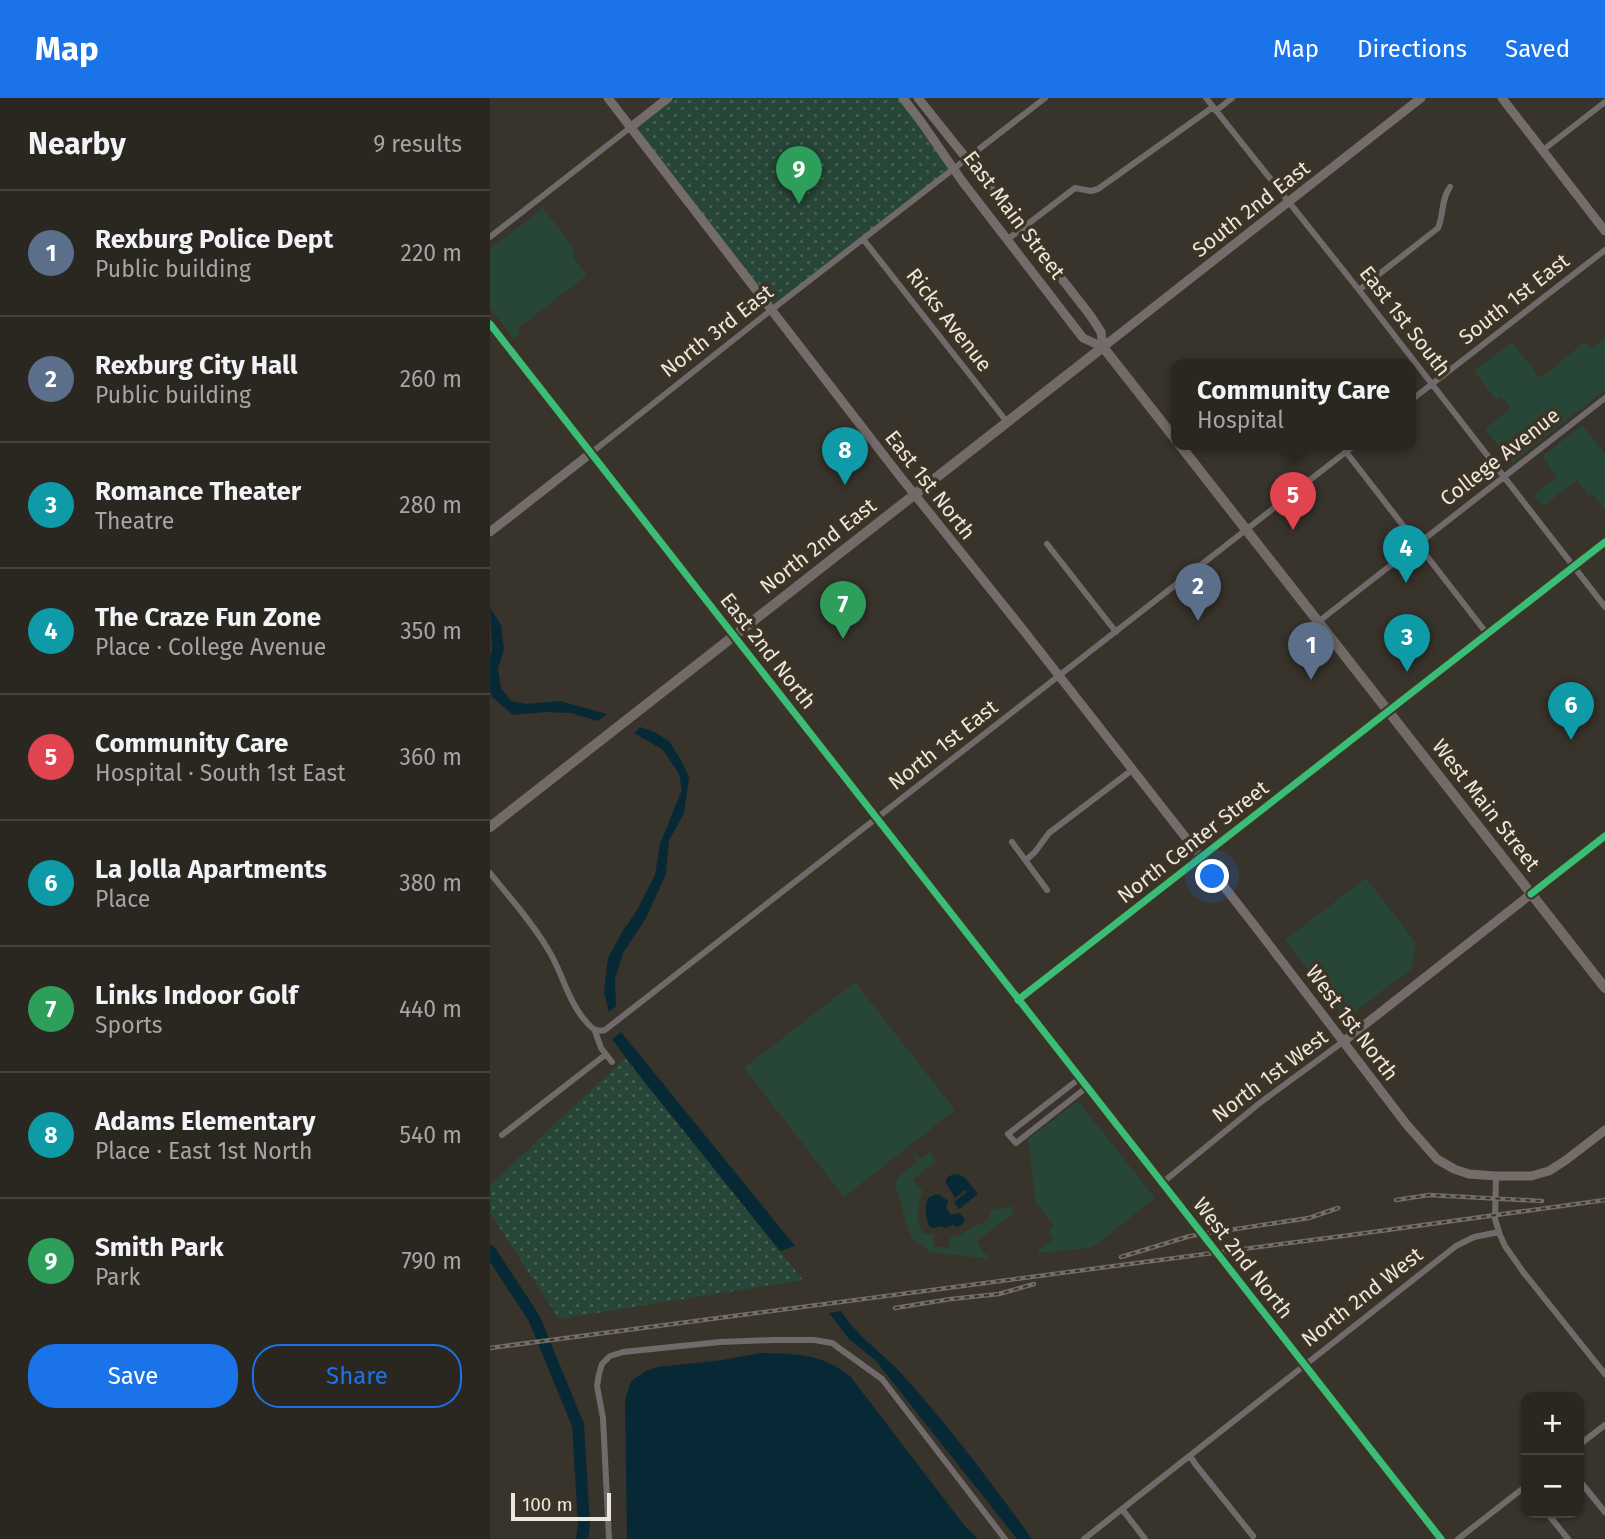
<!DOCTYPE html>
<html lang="en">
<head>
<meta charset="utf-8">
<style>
	body { margin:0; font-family:"Fira Sans",sans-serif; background:#322e29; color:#f1f3f6 }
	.controls { position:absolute; right:21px; bottom:21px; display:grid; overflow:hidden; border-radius:14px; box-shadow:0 2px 5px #0004 }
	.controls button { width:63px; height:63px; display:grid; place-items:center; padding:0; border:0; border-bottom:2px solid #46433e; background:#2a2620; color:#f1f3f6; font:35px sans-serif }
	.scale { position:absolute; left:21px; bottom:18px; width:100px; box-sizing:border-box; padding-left:7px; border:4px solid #ece6dc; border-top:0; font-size:19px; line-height:24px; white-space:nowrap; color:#ece6dc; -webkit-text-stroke:5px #3e3425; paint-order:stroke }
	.you { position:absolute; left:723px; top:779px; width:24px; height:24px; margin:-18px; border:5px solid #fff; border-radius:50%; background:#1a73e8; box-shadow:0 0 0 10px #1a73e833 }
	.badge { display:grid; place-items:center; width:46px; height:46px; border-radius:50%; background:#1a73e8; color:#fff; font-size:23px; font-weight:700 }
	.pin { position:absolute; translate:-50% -58px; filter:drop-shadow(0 2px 4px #0008) }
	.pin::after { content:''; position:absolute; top:37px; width:24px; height:21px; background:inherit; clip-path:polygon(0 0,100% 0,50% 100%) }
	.popup { position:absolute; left:681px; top:261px; width:245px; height:91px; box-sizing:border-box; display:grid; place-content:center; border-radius:14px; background:#2a2620; filter:drop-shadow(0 2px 5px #0005); font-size:23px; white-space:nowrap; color:#a5a5a5 }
	.popup b { font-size:26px; color:#f1f3f6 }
	.popup::after { content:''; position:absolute; left:50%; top:100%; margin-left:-14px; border:14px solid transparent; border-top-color:#2a2620 }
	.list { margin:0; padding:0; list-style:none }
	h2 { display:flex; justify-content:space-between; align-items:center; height:91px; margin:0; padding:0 28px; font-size:30px }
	h2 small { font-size:23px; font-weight:400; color:#a5a5a5 }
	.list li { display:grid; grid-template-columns:46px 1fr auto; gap:21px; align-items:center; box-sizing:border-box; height:126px; padding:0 28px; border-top:2px solid #46433e }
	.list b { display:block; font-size:26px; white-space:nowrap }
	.list p { margin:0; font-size:23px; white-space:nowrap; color:#a5a5a5 }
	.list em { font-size:23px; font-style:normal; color:#a5a5a5 }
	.actions { display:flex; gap:14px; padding:21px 28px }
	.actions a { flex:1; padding:16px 0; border:2px solid #1a73e8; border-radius:28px; text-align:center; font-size:24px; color:#1a73e8 }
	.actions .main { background:#1a73e8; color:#fff }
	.map { position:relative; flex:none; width:1115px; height:1441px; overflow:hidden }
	header { display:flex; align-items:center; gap:42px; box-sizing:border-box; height:98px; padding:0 35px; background:#1a73e8; color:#fff }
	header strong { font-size:33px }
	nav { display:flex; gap:38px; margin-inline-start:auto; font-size:24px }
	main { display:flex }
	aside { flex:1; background:#2a2620 }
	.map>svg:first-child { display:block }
	.grass { fill:#284637 }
	.park { fill:url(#park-dots) }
	.water { fill:#072935 }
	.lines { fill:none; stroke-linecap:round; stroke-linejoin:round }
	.river { stroke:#072935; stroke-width:12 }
	.street { stroke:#716a6a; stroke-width:6 }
	.secondary { stroke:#746c6b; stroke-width:9 }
	.primary { stroke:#726a67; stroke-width:10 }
	.rail-casing { stroke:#726d68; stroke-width:4.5 }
	.rail { stroke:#3e3425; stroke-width:2; stroke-dasharray:5; stroke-linecap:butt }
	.cycleway-casing { stroke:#3e3425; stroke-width:11 }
	.cycleway { stroke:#3abd76; stroke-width:7 }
	.labels { text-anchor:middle; stroke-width:7; stroke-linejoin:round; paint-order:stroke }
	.street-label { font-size:21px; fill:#ece6dc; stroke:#3e3425 }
</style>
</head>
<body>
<header>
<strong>Map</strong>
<nav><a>Map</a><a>Directions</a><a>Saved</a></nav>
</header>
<main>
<aside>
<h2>Nearby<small>9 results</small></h2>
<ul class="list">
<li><span class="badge" style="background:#5c6f8a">1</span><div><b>Rexburg Police Dept</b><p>Public building</p></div><em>220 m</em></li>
<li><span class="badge" style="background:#5c6f8a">2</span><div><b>Rexburg City Hall</b><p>Public building</p></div><em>260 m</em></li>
<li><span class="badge" style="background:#0f9aa8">3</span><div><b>Romance Theater</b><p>Theatre</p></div><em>280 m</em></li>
<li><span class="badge" style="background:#0f9aa8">4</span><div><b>The Craze Fun Zone</b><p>Place · College Avenue</p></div><em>350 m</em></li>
<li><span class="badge" style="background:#e0444e">5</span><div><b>Community Care</b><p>Hospital · South 1st East</p></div><em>360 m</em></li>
<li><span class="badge" style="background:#0f9aa8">6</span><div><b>La Jolla Apartments</b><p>Place</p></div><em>380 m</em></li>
<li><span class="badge" style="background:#2e9e5b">7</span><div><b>Links Indoor Golf</b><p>Sports</p></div><em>440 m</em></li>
<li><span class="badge" style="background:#0f9aa8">8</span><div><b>Adams Elementary</b><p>Place · East 1st North</p></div><em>540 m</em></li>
<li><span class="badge" style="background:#2e9e5b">9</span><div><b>Smith Park</b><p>Park</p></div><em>790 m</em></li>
</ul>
<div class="actions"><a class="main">Save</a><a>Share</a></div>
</aside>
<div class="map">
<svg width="1115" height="1441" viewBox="0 0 1115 1441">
	<defs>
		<pattern id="park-dots" width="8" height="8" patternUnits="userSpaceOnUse" patternTransform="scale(1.75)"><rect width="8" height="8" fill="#284637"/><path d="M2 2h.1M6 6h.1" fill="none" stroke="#476153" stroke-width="1.8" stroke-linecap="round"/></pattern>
	</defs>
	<rect width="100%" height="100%" fill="#38332b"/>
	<path class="grass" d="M53,110L82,148L84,160L97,177L27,231L30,236L24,241L0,210V151Z
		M1115,240V292L1022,365L995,331L1021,310L1011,298L1006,302L984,273L1022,244L1050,280L1095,244L1101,251Z
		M1092,327L1115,356V412L1102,396L1099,398L1087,382L1053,408L1044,397L1067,379L1052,359Z
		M876,780L926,845L921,871L858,919L853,917L795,842Z
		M365,884L465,1012L354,1099L254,970Z
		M588,1003L665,1100L606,1147L599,1150L549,1155L548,1152L563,1141L558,1133L564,1127L546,1105L538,1041Z
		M440,1054L446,1064L423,1081L433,1094C427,1106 425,1123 433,1135L444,1137L443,1148L459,1150L460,1139C471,1138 474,1134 483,1129C489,1125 493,1126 499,1121L500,1112L522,1108L523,1115L487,1143L495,1157L497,1156L500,1161L440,1154L421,1139L405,1087L408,1079L427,1064L423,1057L425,1055L431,1061Z"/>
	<path class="park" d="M178,0H413L464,70L282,212L141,30Z
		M135,960L313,1182L69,1221L0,1115V1087Z"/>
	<path class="water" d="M0,510L11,527L14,551L8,571L11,590L21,603L36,606L70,603L117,616L108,623L81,615L54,614L23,617L2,599L0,591V559L2,552Z
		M150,629L164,634L179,643L192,664L199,679L194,715L179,742L176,776L156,820L133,855L125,881L126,908L119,914L114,894L118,860L132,834L146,814L165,777L170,746L192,692L189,676L173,652L144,635Z
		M131,934L305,1148L290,1153L149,977L122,941Z
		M468,1076L474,1079L488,1096L469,1111L464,1104L477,1094L475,1092L465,1100L456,1085C456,1077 461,1077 468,1076Z
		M448,1096L458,1103L456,1110L461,1117L469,1115L475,1121L472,1127L467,1129L462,1127C458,1130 454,1131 450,1128L443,1130L439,1128C436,1122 434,1108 438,1101C440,1098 445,1097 448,1096Z
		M351,1213C366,1237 391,1254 411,1275C458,1327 501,1384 542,1441H527L386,1263L359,1241L339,1215Z
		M271,1255C307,1256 330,1255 360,1278L474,1427L488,1441H137L135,1302L141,1283L156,1273L168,1269L233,1262Z"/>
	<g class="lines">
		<path class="river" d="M0,1153L44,1220L88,1327L94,1427L92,1441"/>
		<path class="street" d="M716,0L869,192L1115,509
			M726,13L742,0
			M1053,52L1115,4
			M0,139L141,29
			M373,141L517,324
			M518,141L585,90L601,93L608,91L723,9
			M869,192L948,130C954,116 951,101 960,89
			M920,303L1115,152
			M856,354L998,537
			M101,355L271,220L555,0
			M557,446L626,534
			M828,524L1115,300
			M522,744L557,792
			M536,762L545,754L559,735L642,672
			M0,775C20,800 43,825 59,853C72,874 77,900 93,920C100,928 104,935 115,932L866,346
			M528,902L1115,444
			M105,933L111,950L122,964
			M590,980L518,1036L526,1045L597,989
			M12,1037L115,957
			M1006,1078L1005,1121L1010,1137L1015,1148L1034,1175L1115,1276
			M672,1085L771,1004L854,943
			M1089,1347L1115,1327
			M700,1358L706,1367L763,1438
			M1089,1382L1115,1414
			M632,1411L655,1441
			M1057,1415L1078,1441
			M119,1441L113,1320L107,1288L109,1276L112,1266L120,1258L133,1254L230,1244L284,1242H324L342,1245L392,1281L515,1441
			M594,1441L966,1148L984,1139L1009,1134
			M968,1441L1036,1388"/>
		<path class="secondary" d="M118,0L409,377L534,533L761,823L917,1027L947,1061L964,1071L979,1076L1006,1078H1041L1059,1073L1076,1062L1115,1032
			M413,0L432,25L472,83L593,240L613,249
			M428,0L532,130L600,217L611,234L613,249
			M1012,0L1115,133
			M141,29L178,0
			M0,226L951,1441
			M613,249L931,0
			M0,434L101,355
			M854,943L1115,738"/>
		<path class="primary" d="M689,346L1115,890
			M0,729L613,249L686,342"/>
		<g class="rail-casing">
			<path id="rail" d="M906,1102L939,1097L1052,1103
				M631,1159L700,1138L819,1120L848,1110
				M405,1210L461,1201L509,1196L544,1186
				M0,1250L868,1136L1115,1102"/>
		</g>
		<use href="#rail" class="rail"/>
		<g class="cycleway-casing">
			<path id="cycleway" d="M0,226L951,1441
				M1041,796L1115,738
				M528,902L1115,444"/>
		</g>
		<use href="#cycleway" class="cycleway"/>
	</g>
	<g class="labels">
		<g class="street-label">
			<text transform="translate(761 111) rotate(-38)" y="7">South 2nd East</text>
			<text transform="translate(524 117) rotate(53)" y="7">East Main Street</text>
			<text transform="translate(1024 201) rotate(-38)" y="7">South 1st East</text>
			<text transform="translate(459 222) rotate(52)" y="7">Ricks Avenue</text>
			<text transform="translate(915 223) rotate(52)" y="7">East 1st South</text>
			<text transform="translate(227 233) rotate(-38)" y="7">North 3rd East</text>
			<text transform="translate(1010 359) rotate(-38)" y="7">College Avenue</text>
			<text transform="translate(440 387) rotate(52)" y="7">East 1st North</text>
			<text transform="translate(328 448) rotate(-38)" y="7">North 2nd East</text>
			<text transform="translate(278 553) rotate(52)" y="7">East 2nd North</text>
			<text transform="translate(453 647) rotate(-38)" y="7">North 1st East</text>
			<text transform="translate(996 707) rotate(52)" y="7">West Main Street</text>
			<text transform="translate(703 744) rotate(-38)" y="7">North Center Street</text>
			<text transform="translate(862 925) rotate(53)" y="7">West 1st North</text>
			<text transform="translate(780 978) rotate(-37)" y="7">North 1st West</text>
			<text transform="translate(753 1160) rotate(52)" y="7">West 2nd North</text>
			<text transform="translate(872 1199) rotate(-38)" y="7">North 2nd West</text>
		</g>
	</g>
</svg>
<div class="controls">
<button>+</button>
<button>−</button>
</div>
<div class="scale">100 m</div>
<div class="you"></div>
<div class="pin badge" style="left:821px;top:582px;background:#5c6f8a">1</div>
<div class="pin badge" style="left:708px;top:523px;background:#5c6f8a">2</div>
<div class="pin badge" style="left:917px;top:574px;background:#0f9aa8">3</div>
<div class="pin badge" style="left:916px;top:485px;background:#0f9aa8">4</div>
<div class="pin badge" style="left:803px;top:432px;background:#e0444e">5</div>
<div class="popup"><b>Community Care</b>Hospital</div>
<div class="pin badge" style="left:1081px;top:642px;background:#0f9aa8">6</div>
<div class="pin badge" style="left:353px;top:541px;background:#2e9e5b">7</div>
<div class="pin badge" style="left:355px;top:387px;background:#0f9aa8">8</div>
<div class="pin badge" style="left:309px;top:106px;background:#2e9e5b">9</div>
</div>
</main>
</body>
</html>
